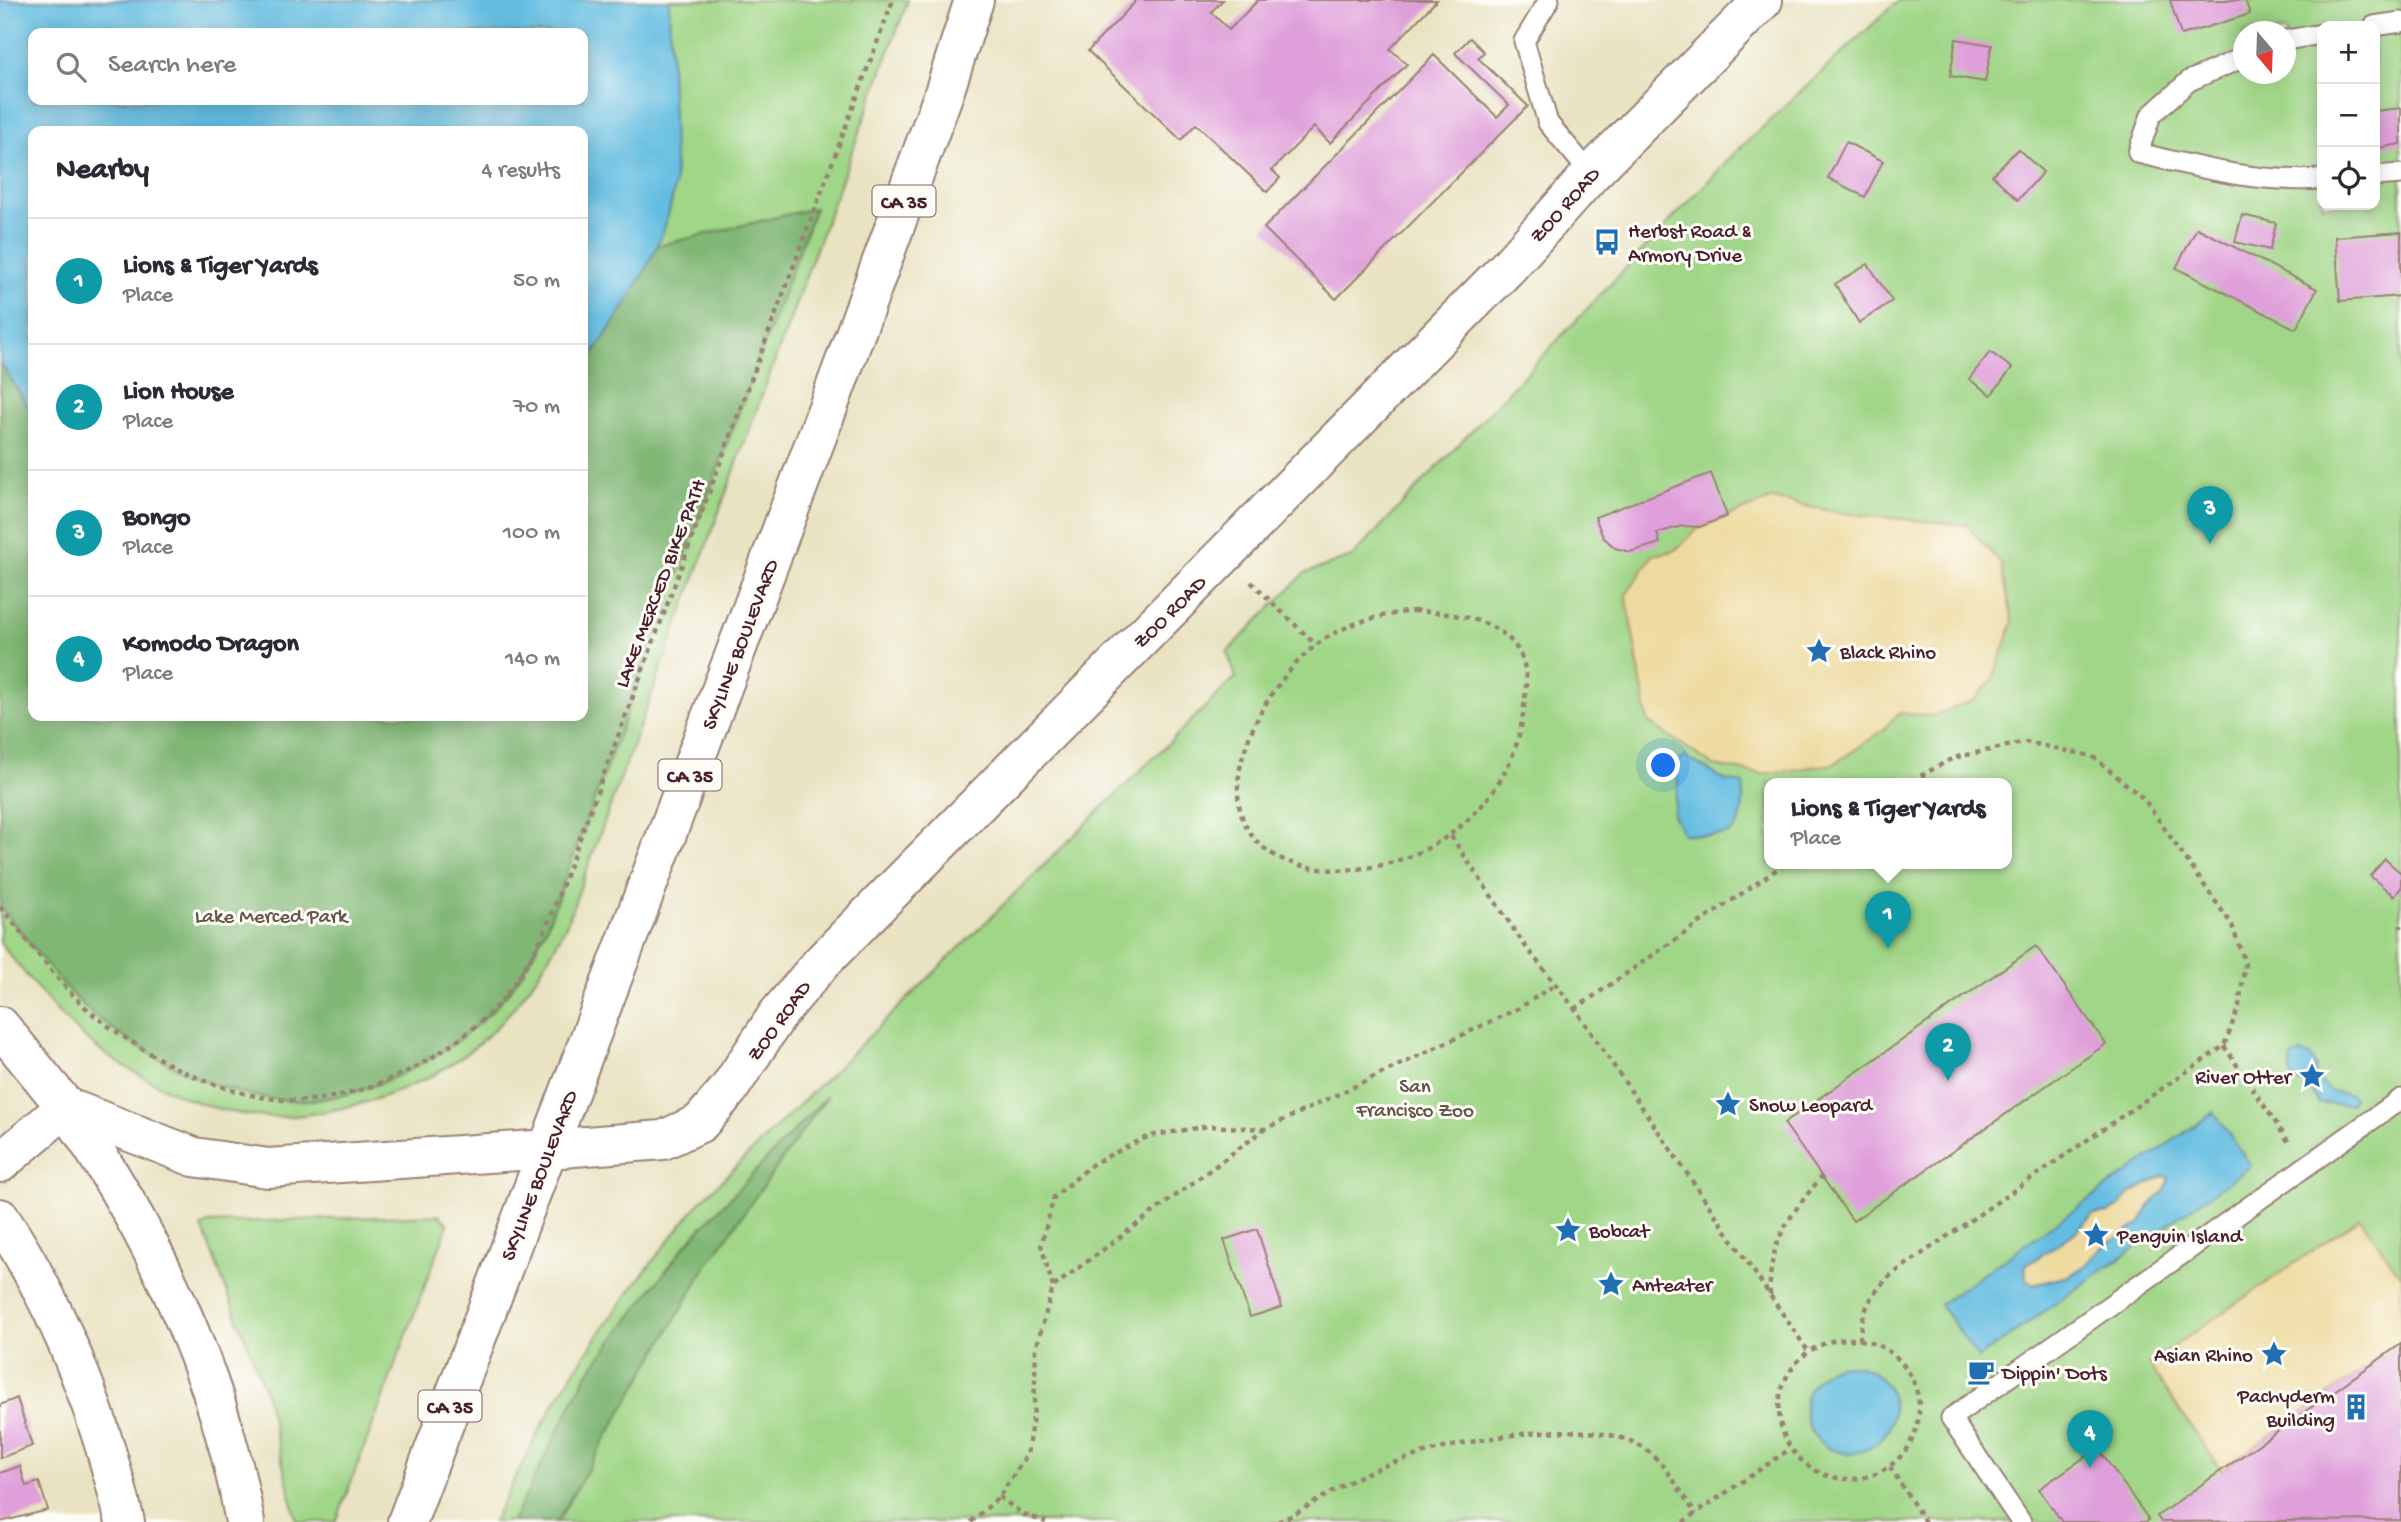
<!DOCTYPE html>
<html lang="en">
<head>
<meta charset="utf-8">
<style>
	body { margin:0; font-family:"Gochi Hand",sans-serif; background:#f7f7f7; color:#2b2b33 }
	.controls { position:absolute; right:21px; top:21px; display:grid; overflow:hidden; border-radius:14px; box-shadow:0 4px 18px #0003 }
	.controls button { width:63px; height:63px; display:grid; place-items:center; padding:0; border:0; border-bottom:2px solid #e1e1e2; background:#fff; color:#2b2b33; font:35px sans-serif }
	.compass { position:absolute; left:2233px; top:21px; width:63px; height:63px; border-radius:50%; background:#fff; box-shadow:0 4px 18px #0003; rotate:161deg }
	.you { position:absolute; left:1664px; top:766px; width:24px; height:24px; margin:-18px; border:5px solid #fff; border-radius:50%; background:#1a73e8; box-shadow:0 0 0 10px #1a73e833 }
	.badge { display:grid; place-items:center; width:46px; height:46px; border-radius:50%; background:#111827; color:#fff; font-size:23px; font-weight:700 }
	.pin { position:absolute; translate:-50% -58px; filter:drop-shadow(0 2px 4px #0008) }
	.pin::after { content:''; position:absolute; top:37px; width:24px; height:21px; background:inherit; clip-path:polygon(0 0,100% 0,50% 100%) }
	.popup { position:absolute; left:1764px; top:778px; width:248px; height:91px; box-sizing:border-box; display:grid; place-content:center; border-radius:14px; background:#fff; filter:drop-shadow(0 2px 5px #0005); font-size:23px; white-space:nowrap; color:#7c7c81 }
	.popup b { font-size:26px; color:#2b2b33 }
	.popup::after { content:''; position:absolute; left:50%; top:100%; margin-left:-14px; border:14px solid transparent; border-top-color:#fff }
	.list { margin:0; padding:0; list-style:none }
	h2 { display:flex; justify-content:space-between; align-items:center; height:91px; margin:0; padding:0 28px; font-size:30px }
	h2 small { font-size:23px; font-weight:400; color:#7c7c81 }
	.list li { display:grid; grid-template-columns:46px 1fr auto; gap:21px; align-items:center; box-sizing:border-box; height:126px; padding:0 28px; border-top:2px solid #e1e1e2 }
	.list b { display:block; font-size:26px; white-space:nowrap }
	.list p { margin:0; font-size:23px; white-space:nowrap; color:#7c7c81 }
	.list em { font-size:23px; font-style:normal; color:#7c7c81 }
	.icon { flex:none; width:38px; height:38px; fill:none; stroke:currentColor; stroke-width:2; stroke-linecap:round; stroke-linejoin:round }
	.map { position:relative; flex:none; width:2401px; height:1522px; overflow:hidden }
	.search { position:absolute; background:#fff; box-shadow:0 4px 18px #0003; left:28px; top:28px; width:560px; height:77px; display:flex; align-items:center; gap:18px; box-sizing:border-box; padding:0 24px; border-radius:14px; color:#7c7c81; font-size:26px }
	.panel { position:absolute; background:#fff; box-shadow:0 4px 18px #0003; left:28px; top:126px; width:560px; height:595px; border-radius:14px }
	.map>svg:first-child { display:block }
	.green { fill:#a0d687; stroke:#757a59; stroke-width:2; fill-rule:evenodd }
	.forest { fill:#80b774; stroke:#656b50; stroke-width:2 }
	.sand { fill:#eeda9e; stroke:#9c7c64; stroke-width:2 }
	.water { fill:#63bde1; stroke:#566e86; stroke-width:2; fill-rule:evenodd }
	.building { fill:#df9fda }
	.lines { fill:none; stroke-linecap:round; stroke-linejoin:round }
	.service-casing { stroke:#9a8176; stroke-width:23 }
	.minor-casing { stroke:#9a8176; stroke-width:42 }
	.tertiary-casing { stroke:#9a8176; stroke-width:42 }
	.primary-casing { stroke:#9a8176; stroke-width:42 }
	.path { stroke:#9a8176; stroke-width:4.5; stroke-dasharray:5 5; stroke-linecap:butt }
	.service { stroke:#fff; stroke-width:19 }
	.minor { stroke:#fff; stroke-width:38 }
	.tertiary { stroke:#fff; stroke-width:38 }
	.primary { stroke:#fff; stroke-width:38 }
	.labels { text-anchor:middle; stroke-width:6; stroke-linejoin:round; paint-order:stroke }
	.shield { fill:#fdfcf7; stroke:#806168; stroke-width:2 }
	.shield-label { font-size:19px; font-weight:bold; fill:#4a1f2b }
	.street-label { font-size:21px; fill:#4a1f2b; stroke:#fdfcf7 }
	.poi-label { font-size:21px; fill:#4a1f2b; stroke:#fdfcf7; text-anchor:start }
	.park-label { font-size:21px; fill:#645647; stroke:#fdfcf7 }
</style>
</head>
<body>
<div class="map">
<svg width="2401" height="1522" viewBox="0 0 2401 1522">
	<rect width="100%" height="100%" fill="#fdfcf7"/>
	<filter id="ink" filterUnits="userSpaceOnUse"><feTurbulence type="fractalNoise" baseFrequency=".0143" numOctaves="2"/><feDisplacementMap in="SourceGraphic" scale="14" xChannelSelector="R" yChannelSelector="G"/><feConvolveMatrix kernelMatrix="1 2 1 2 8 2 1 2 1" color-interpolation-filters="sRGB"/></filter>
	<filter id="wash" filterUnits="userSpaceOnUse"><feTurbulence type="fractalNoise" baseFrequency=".00686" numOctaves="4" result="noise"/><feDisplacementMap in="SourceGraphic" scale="28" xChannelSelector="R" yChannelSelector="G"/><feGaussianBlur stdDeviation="1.57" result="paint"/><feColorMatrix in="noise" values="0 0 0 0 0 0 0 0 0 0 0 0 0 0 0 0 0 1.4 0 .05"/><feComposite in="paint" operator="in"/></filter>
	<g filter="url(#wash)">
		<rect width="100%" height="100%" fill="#e9e3c2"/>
		<path class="green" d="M0,0H908L567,923C518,1024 453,1084 342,1108C313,1115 278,1119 247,1115C198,1108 152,1084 111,1058C66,1028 34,984 0,943ZM33,33H583V100H33ZM33,131H583V716H33Z
			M1899,0H2401V1522H493C512,1484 531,1445 552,1408C594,1335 647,1267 701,1201L1236,677L1227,652L1305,573L1352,557L1734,154ZM2322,26H2375V205H2322ZM2244,32H2286V74H2244ZM1769,783H2007V863H1769Z
			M439,1215L448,1224L336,1522H297L264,1387L202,1227L208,1223Z"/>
		<path class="forest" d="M815,208L549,921C536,950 521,978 500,1002C453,1056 358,1106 285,1100C217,1095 151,1059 98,1018C61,989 31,943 0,907V362L33,414V716H583V369L609,330L656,246Z
			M828,1095L707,1265L557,1522H512L587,1374L687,1243Z"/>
		<path class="sand" d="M1773,499L1839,513L1967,525L2001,564L2013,623L1993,679L1974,700L1933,716L1899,713L1882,731L1834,764L1762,774L1714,766L1648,722L1626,595L1653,555L1674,551L1700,527Z
			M2165,1175L2169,1179L2164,1192L2149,1206L2142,1223L2101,1248L2086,1265L2069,1276L2033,1285L2026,1278L2025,1266L2093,1215L2108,1213L2121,1205L2129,1194Z
			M2360,1218L2401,1276V1344L2221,1470L2148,1364Z"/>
		<path class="water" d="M0,0H669L675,182C667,250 620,313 583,369V131H33V414L0,362ZM33,33H583V100H33Z
			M1685,756L1725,780L1744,784C1742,839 1736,837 1683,834L1673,815L1678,787L1677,762Z
			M2301,1053L2310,1056L2316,1067L2315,1076L2330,1091L2351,1095L2353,1099L2350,1104H2319L2308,1084L2295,1082L2290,1072L2292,1058Z
			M2214,1112L2251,1166L1978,1358L1940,1304ZM2165,1175L2169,1179L2164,1192L2149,1206L2141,1223L2101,1248L2086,1265L2069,1276L2033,1285L2026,1278L2025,1266L2073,1234L2093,1215L2108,1213L2121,1205L2129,1194Z
			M1805 1409a44 44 0 1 1 88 0a44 44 0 1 1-88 0Z"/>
		<g id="blocks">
			<path class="building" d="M1133,0H1223L1211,12L1229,30L1258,0H1437L1390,49L1407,64L1330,143L1314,127L1272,170L1280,178L1267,192L1196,124L1181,140L1088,51L1135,2Z
				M2170,0H2245L2250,14L2181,35Z
				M1470,38L1484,52L1478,58L1528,106L1336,299L1264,228L1434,55L1497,117L1509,105L1455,53Z
				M1956,39L1992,45L1985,82L1950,76Z
				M2401,108V144L2378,148L2375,111Z
				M1846,142L1883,161L1865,197L1828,178Z
				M2018,149L2043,172L2018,200L1992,175Z
				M2242,215L2276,223L2270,250L2235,242Z
				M2197,228L2317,289L2296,329L2176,268Z
				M2401,232V296L2340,301L2335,237Z
				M1868,264L1892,301L1859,323L1835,284Z
				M1990,352L2012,368L1991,395L1969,379Z
				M1711,473L1727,516L1700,527L1682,526L1657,533L1660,543L1630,552L1615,548L1603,537L1595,517Z
				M2385,859L2401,873V888L2394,896L2370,876Z
				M2036,946L2106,1044L1853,1221L1784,1123Z
				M1257,1229L1282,1307L1250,1317L1224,1240Z
				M2401,1344V1520L2161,1522L2157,1516Z
				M17,1398L32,1446L0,1458V1405Z
				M2098,1448L2149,1520L2146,1522H2062L2039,1489Z
				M20,1466L26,1486L39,1482L48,1510L0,1522V1473Z"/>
		</g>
	</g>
	<g filter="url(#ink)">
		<use href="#blocks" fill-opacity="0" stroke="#9a8176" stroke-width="2"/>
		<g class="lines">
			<g class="service-casing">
				<path id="service" d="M1549,0L1524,41L1548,123L1591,174
					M2374,26L2401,22
					M2286,40L2322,34
					M2244,57L2189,81L2151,115L2138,153C2200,168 2258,183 2322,179
					M2375,176L2401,174
					M2021,1522L1951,1418L2401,1099"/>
			</g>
			<g class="minor-casing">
				<path id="minor" d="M548,1149L663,1140L700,1123L729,1089L778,1014L822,962L1507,268L1591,174L1763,0
					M0,1163L66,1107
					M0,1218C61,1310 100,1415 125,1522"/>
			</g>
			<g class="tertiary-casing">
				<path id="tertiary" d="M0,1026L66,1107"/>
			</g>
			<g class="primary-casing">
				<path id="primary" d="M66,1107L194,1157L268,1168L548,1149
					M66,1107C152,1232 219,1371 245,1522
					M407,1522L830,402L944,93L974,0"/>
			</g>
			<path class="path" d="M1251,582L1316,645
				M1414,611C1446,613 1489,616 1512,642C1529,661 1527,683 1524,707C1516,795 1443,861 1357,869C1335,871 1310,870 1289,862C1189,824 1257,691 1315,646C1344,623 1379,615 1414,611Z
				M1451,836L1523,943L1575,1009L1808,1351
				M0,907C31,943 61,989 98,1018C151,1059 217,1095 285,1100C358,1106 453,1056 500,1002C521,978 536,950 549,921L893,0
				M2401,925V928
				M1575,1009L1786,863
				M2224,1046L2290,1144
				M1053,1287L1041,1245L1054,1197L1094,1163L1149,1136L1209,1126L1264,1129
				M1770,1295C1768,1241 1789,1217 1822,1176
				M1779 1409a70 70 0 1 1 140 0a70 70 0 1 1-140 0Z
				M1860,1340C1861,1311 1871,1294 1891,1275L2224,1046L2239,1006L2245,963L2232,925L2144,799L2092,756L2026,742L1953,758L1908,783
				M1890,1467L1925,1522
				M999,1497L1023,1514L1046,1522
				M971,1522L999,1497L1027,1455L1034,1409L1036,1348L1053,1287L1265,1129L1519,1008L1556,984
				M1278,1522C1309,1508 1336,1487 1367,1473C1427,1446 1590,1408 1647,1450C1667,1466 1681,1493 1696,1514
				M1683,1522L1790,1449"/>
			<use href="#service" class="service"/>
			<use href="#minor" class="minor"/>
			<use href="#tertiary" class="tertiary"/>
			<use href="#primary" class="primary"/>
		</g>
	</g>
	<defs>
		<g id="bus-bare" transform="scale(2.1)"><path d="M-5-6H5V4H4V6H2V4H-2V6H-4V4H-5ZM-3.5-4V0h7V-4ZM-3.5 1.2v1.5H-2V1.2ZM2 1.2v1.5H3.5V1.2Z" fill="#1f6fb2" stroke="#fdfcf7" stroke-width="2.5" paint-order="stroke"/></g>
		<g id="sight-bare" transform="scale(2.1)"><path d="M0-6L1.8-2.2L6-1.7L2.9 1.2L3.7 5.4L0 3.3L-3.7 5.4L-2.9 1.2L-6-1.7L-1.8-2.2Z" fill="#1f6fb2" stroke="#fdfcf7" stroke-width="2.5" paint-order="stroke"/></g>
		<g id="cafe-bare" transform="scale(2.1)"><path d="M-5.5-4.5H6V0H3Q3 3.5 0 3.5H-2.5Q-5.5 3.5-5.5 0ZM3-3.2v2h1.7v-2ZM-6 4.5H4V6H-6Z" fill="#1f6fb2" stroke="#fdfcf7" stroke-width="2.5" paint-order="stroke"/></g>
		<g id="building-bare" transform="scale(2.1)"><path d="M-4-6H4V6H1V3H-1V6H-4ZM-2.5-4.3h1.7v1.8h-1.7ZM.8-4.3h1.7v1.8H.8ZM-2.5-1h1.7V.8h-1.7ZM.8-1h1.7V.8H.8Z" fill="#1f6fb2" stroke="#fdfcf7" stroke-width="2.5" paint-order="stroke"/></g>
	</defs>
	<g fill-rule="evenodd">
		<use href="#bus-bare" x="1607" y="242"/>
		<use href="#sight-bare" x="1819" y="651"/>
		<use href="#sight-bare" x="2312" y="1076"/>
		<use href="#sight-bare" x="1728" y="1104"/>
		<use href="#sight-bare" x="1568" y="1230"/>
		<use href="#sight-bare" x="2096" y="1235"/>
		<use href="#sight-bare" x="1611" y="1284"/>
		<use href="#sight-bare" x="2274" y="1354"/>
		<use href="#cafe-bare" x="1981" y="1372"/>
		<use href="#building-bare" x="2356" y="1407"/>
	</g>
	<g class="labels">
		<g class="shield">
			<rect x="872.5" y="185.5" width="63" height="31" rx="5"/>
			<rect x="658.5" y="759.5" width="63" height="31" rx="5"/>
			<rect x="418.5" y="1390.5" width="63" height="31" rx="5"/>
		</g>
		<g class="shield-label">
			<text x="904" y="208">CA 35</text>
			<text x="690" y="782">CA 35</text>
			<text x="450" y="1413">CA 35</text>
		</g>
		<g class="street-label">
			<text transform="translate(1564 204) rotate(-48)" y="7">ZOO ROAD</text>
			<text transform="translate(659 583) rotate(-69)" y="7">LAKE MERCED BIKE PATH</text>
			<text transform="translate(1169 611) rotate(-45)" y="7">ZOO ROAD</text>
			<text transform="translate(739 644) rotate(-69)" y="7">SKYLINE BOULEVARD</text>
			<text transform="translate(778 1020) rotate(-54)" y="7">ZOO ROAD</text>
			<text transform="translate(538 1175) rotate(-69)" y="7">SKYLINE BOULEVARD</text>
		</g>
		<g class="poi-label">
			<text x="1628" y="237">Herbst Road &amp;<tspan x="1628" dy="24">Armory Drive</tspan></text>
			<text x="1840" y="658">Black Rhino</text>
			<text x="2291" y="1083" text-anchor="end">River Otter</text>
			<text x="1749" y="1111">Snow Leopard</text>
			<text x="1589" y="1237">Bobcat</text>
			<text x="2117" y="1242">Penguin Island</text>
			<text x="1632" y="1291">Anteater</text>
			<text x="2253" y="1361" text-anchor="end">Asian Rhino</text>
			<text x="2002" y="1379">Dippin' Dots</text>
			<text x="2335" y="1402" text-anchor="end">Pachyderm<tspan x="2335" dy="24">Building</tspan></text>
		</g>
		<g class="park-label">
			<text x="271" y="922">Lake Merced Park</text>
			<text x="1415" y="1092">San<tspan x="1415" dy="24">Francisco Zoo</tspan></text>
		</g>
	</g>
</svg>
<div class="controls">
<button>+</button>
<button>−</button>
<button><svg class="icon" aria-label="locate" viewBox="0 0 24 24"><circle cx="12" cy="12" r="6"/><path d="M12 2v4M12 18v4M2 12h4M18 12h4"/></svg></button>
</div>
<svg class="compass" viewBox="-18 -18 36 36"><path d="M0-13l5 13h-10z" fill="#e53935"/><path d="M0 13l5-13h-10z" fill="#7c7c81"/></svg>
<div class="you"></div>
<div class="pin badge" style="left:1888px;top:949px;background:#0f9aa8">1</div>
<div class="popup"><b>Lions &amp; Tiger Yards</b>Place</div>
<div class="pin badge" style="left:1948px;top:1081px;background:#0f9aa8">2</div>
<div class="pin badge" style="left:2210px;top:544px;background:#0f9aa8">3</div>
<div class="pin badge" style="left:2090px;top:1468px;background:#0f9aa8">4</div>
<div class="search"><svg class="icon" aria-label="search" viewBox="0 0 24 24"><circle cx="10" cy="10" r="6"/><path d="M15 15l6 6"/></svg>Search here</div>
<section class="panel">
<h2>Nearby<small>4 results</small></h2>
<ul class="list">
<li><span class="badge" style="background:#0f9aa8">1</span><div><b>Lions &amp; Tiger Yards</b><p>Place</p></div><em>50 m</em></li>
<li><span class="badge" style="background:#0f9aa8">2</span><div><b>Lion House</b><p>Place</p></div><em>70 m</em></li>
<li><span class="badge" style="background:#0f9aa8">3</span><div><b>Bongo</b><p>Place</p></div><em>100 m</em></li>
<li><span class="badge" style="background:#0f9aa8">4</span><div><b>Komodo Dragon</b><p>Place</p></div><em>140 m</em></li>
</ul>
</section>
</div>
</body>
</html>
